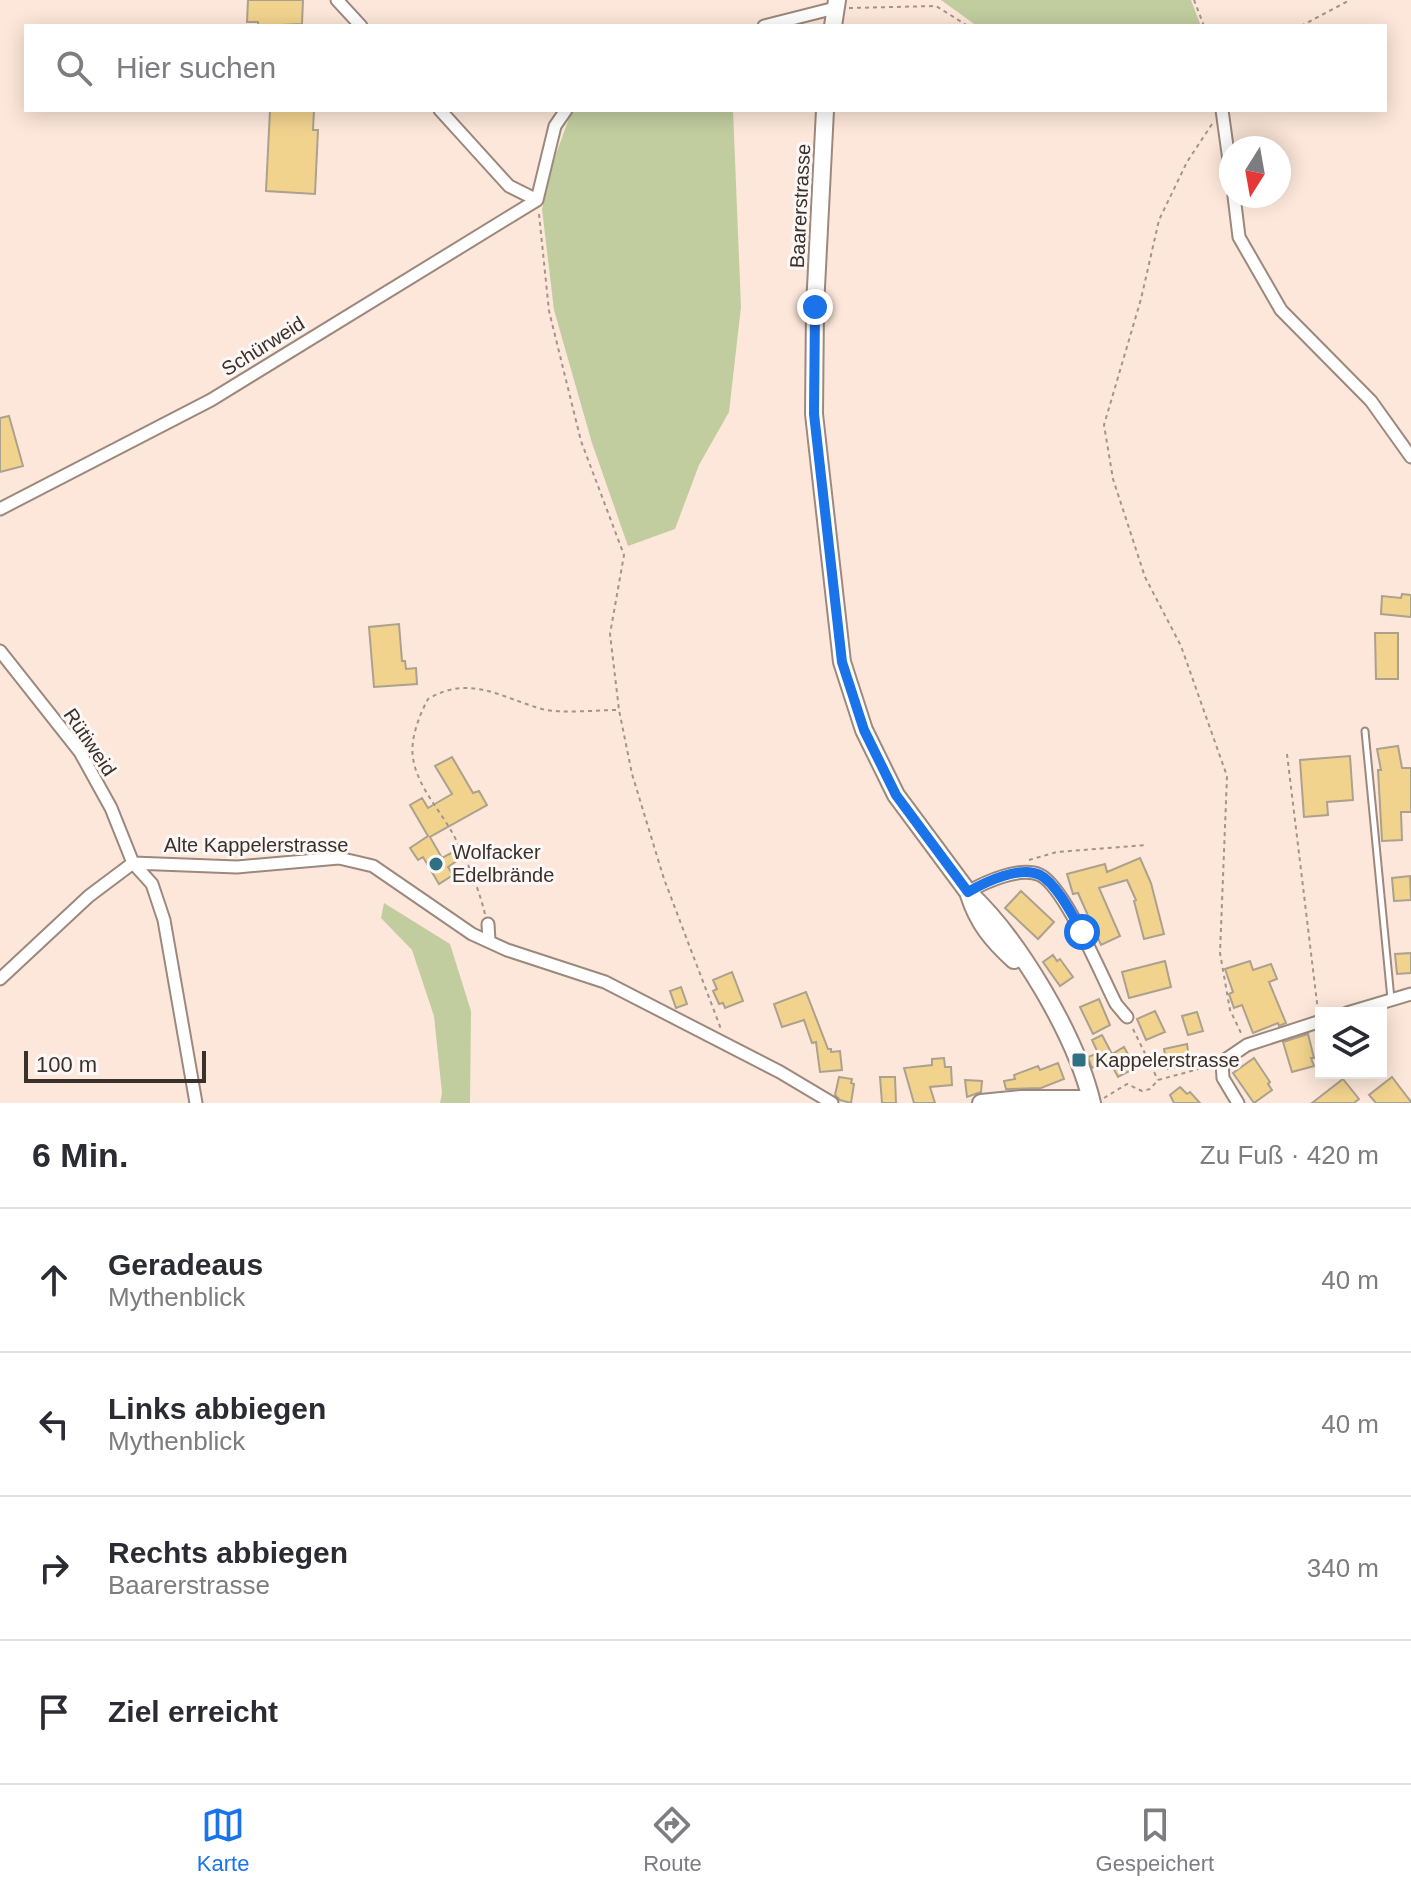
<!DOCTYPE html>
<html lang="de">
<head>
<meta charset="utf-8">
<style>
	body { margin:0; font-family:Arial,sans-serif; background:#f7f7f7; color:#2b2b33 }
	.controls { position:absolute; right:24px; bottom:24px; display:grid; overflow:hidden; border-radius:0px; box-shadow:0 4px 20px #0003 }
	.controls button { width:72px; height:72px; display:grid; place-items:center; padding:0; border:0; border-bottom:2px solid #e1e1e2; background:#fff; color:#2b2b33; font:40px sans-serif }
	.compass { position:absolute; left:1219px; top:136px; width:72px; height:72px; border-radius:50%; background:#fff; box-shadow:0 4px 20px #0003; rotate:191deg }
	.scale { position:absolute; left:24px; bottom:20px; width:182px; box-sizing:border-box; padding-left:8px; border:4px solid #39312b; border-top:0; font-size:22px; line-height:28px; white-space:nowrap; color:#39312b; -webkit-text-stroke:6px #fdf8f6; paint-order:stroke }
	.stop { position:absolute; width:24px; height:24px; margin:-18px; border:6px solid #1a73e8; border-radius:50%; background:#fff }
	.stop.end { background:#1a73e8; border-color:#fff; box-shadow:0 2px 8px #0008 }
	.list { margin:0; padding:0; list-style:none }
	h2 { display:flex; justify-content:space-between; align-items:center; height:104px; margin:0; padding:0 32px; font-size:34px }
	h2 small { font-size:26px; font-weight:400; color:#7c7c81 }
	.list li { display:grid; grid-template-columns:52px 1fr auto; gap:24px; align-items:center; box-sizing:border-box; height:144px; padding:0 32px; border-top:2px solid #e1e1e2 }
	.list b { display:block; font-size:30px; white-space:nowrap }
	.list p { margin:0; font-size:26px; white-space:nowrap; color:#7c7c81 }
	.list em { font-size:26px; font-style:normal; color:#7c7c81 }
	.icon { flex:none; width:44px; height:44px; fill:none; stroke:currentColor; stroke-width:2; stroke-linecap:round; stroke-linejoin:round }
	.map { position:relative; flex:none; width:1411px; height:1103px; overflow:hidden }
	.search { position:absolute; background:#fff; box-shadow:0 4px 20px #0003; left:24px; right:24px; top:24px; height:88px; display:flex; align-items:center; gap:20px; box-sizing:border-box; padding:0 28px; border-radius:0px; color:#7c7c81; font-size:30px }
	.sheet { height:680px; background:#fff }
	nav { display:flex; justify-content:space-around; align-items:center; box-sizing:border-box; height:112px; border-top:2px solid #e1e1e2; background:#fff; font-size:22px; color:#7c7c81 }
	nav a { display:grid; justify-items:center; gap:4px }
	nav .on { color:#1a73e8 }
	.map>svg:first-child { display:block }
	.green { fill:#c1cd9f }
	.building { fill:#f2d38e; stroke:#aba18d; stroke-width:2 }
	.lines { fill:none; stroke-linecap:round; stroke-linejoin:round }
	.lane-casing { stroke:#9c887c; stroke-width:9 }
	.street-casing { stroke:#9c887c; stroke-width:15 }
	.secondary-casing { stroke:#9c887c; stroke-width:20 }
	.path { stroke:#a3948a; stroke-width:2; stroke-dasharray:4 4; stroke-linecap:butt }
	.lane { stroke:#fff; stroke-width:5 }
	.street { stroke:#fff; stroke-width:11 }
	.secondary { stroke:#fff; stroke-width:16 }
	.route { stroke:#1a73e8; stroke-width:10 }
	.poi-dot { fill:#2e7182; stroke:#fdf8f6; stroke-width:3 }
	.labels { text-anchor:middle; stroke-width:6; stroke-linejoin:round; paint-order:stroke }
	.street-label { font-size:20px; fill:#39312b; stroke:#fdf8f6 }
	.poi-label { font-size:20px; fill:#39312b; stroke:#fdf8f6; text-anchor:start }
</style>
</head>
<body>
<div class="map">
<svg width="1411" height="1103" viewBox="0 0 1411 1103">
	<rect width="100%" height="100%" fill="#fde7da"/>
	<path class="green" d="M941,0H1191L1201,26H977Z
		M576,110H733L741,307L729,412L699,465L675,529L628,546L592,443L554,310L542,209L552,165L571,113Z
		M384,903L450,944L471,1011L470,1103H440L442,1093L434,1016L412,950L381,918Z"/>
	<path class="building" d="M248,0H303L302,24L258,26V22H247Z
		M270,110H314L313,130H318L315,194L266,191Z
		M9,416L23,466L0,472V418Z
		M1402,594L1411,595V617L1381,614L1382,596L1401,598Z
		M399,624L402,661H405L406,669L416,668L417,684L374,687L369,627Z
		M1375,633H1398V679H1376Z
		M1398,746L1402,768H1411V812H1401L1402,840L1382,841L1378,770H1381L1377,749Z
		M1350,756L1353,800L1327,802L1328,815L1304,817L1300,760Z
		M452,757L473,793L479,791L487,805L430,837L442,858L453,852L458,860L448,867L453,875L439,884L423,857L418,860L410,848L428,836L410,805L422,798L428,808L452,794L435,766Z
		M1140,858L1151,883L1164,934L1144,939L1134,901L1136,900L1127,880L1099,888L1120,936L1101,945L1078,893L1073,894L1067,874L1105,864L1107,872Z
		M1410,876L1411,900L1394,901L1392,878Z
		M1021,891L1054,922L1038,939L1005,908Z
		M1411,953V973L1397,974L1395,954Z
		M1053,955L1057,961L1060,959L1073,977L1060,986L1043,962Z
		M1165,961L1171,987L1129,998L1122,972Z
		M1250,961L1253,970L1271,964L1277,979L1269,982L1286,1023L1279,1026L1278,1023L1253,1033L1242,1005L1234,1008L1229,994L1233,992L1225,969Z
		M732,972L743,1001L725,1008L723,1003L719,1004L713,991L717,989L713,980Z
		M681,987L687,1004L676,1008L670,991Z
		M806,992L828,1049H831V1052L840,1051L842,1070L820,1072L816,1042L812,1043L804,1020L782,1027L774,1004Z
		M1099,999L1110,1025L1093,1034L1080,1007Z
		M1155,1011L1165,1032L1146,1040L1137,1019Z
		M1197,1012L1203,1031L1188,1035L1182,1016Z
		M1308,1034L1314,1058H1311L1314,1066L1292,1072L1283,1042Z
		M1102,1035L1112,1054L1124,1047L1130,1058L1133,1056L1139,1066L1118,1077L1109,1060L1092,1068L1088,1057L1098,1053L1092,1040Z
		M1187,1044L1190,1065L1168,1069L1164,1049Z
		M944,1058L945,1067H951L952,1085L930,1087L935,1103H914L904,1068L932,1065V1059Z
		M1254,1058L1270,1082L1268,1084L1272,1090L1254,1103L1233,1073Z
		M1058,1063L1064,1079L1041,1088L1006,1089L1004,1081L1015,1079L1014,1075L1038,1066L1040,1070Z
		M839,1077L852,1079L851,1083L854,1084L851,1103L840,1100L835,1095Z
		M880,1077H895L896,1103H882Z
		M1392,1077L1411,1102V1103H1376L1369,1095Z
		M1343,1079L1359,1099L1354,1103H1312Z
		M965,1080L982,1081L981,1092L967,1097Z
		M1180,1087L1187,1094L1190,1092L1200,1103H1174L1170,1095Z"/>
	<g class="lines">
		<g class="lane-casing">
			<path id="lane" d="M1365,731L1391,999"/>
		</g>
		<g class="street-casing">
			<path id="street" d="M337,0L361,26
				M764,26L835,8
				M440,110L509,186L537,200
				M1222,110L1231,175
				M1234,196L1239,237L1281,310L1371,401L1411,457
				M537,200L555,126L566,110
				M0,509L211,400L537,200
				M0,651L80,752L111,808L133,863L152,884L164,920L196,1103
				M968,892C985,882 1020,866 1040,875C1065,887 1102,977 1116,1004L1127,1017
				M488,924L489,941
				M0,979L89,896L133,863L237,867L339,858L373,866L472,934L507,950L605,982L780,1072L832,1103
				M1347,1013L1411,994
				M1238,1103L1223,1078L1222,1062L1247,1045L1321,1021"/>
		</g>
		<g class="secondary-casing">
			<path id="secondary" d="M833,26L837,0
				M825,110L815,307L814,414L842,662L864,730L896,795L968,892C1019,939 1076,1036 1092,1103
				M969,895C978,923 992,940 1014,960
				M981,1103L1021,1099H1091"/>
		</g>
		<path class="path" d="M1194,0L1204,26
			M849,8L936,6L968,26
			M1301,26L1350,0
			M1212,124L1187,162L1159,220L1141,299L1104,425L1113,479L1145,577L1181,646L1227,776L1220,953L1230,1010L1242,1035
			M539,214L549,311L581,441L624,555L610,634L619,710L632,774L664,879L721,1029
			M1287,754L1318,1011
			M1029,860L1057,852L1146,845
			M485,914C478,886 467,860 453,834C440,810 417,786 413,758C410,739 419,716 428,699C470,674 502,698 542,709C562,714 596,710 618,710
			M1133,1029L1158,1080
			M1104,1098L1127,1084L1142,1091L1150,1089L1158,1080L1210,1066"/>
		<use href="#lane" class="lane"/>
		<use href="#street" class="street"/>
		<use href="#secondary" class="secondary"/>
	</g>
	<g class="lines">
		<path class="route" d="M815,307L814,414L842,662L864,730L896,795L968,892C985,882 1021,865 1040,875C1056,883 1073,916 1082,932"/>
	</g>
	<g class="poi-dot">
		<circle cx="436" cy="864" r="8"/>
		<rect x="1071" y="1052" width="16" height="16" rx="4"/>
	</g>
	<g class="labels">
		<g class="street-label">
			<text transform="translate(800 206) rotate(-87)" y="7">Baarerstrasse</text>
			<text transform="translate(263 346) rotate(-32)" y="7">Schürweid</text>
			<text transform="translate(90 742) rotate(56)" y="7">Rütiweid</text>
			<text x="256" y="852">Alte Kappelerstrasse</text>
		</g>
		<g class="poi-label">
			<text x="452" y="859">Wolfacker<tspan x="452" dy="23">Edelbrände</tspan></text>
			<text x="1095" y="1067">Kappelerstrasse</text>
		</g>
	</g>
</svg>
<div class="controls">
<button><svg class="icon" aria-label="layers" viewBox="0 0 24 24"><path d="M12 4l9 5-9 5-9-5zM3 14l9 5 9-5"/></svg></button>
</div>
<svg class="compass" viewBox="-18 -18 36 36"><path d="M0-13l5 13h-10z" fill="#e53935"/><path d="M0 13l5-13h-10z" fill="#7c7c81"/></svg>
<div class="scale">100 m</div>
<div class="stop" style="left:1082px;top:932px"></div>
<div class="stop end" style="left:815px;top:307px"></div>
<div class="search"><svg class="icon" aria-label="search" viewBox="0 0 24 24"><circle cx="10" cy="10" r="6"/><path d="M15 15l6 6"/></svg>Hier suchen</div>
</div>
<section class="sheet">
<h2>6 Min.<small>Zu Fuß · 420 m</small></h2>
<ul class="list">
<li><svg class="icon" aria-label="ahead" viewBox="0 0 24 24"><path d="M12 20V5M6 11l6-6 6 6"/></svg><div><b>Geradeaus</b><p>Mythenblick</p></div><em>40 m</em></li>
<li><svg class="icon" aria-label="left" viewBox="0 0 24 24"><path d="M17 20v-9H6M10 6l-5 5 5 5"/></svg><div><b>Links abbiegen</b><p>Mythenblick</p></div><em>40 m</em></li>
<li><svg class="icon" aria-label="right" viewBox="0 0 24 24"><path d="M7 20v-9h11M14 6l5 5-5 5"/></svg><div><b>Rechts abbiegen</b><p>Baarerstrasse</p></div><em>340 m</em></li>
<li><svg class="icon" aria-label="arrive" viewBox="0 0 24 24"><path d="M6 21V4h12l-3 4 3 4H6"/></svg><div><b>Ziel erreicht</b></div></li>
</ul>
</section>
<nav>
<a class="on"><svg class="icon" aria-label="map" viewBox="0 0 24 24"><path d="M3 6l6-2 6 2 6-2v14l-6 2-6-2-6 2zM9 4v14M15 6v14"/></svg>Karte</a>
<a><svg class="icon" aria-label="directions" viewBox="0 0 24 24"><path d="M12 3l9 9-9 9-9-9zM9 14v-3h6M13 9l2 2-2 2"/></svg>Route</a>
<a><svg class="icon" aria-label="saved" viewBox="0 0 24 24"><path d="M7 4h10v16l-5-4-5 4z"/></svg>Gespeichert</a>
</nav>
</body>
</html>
